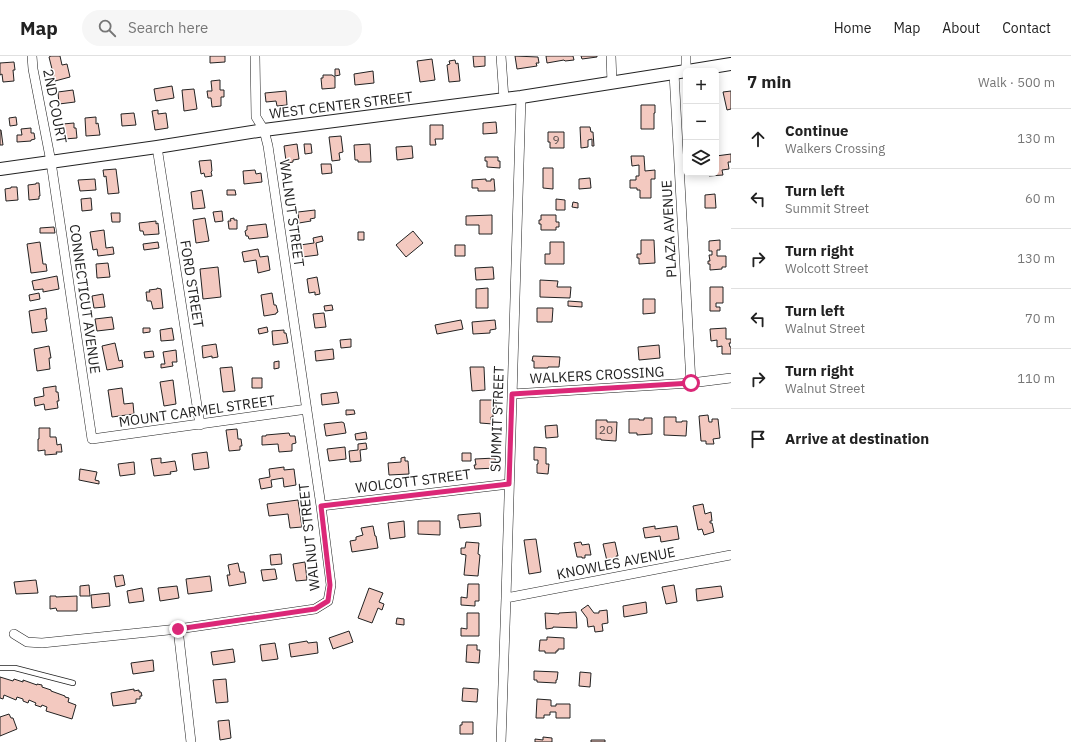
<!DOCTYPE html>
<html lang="en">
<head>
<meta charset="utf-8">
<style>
	body { margin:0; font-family:"IBM Plex Sans",sans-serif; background:#f6f6f6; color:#222 }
	.controls { position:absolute; right:12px; top:12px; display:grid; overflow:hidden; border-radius:6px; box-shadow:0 2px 10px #0003 }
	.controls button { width:36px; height:36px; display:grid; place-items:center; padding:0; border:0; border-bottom:1px solid #e0e0e0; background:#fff; color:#222; font:20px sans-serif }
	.stop { position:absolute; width:12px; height:12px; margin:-9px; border:3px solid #db2777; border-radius:50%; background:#fff }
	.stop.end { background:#db2777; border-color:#fff; box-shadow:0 1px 4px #0008 }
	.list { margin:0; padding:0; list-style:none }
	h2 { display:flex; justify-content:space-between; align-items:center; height:52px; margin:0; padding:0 16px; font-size:17px }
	h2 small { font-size:13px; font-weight:400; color:#767676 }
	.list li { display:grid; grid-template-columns:26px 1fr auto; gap:12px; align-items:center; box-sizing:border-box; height:60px; padding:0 16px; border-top:1px solid #e0e0e0 }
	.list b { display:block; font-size:15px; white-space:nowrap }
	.list p { margin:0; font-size:13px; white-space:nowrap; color:#767676 }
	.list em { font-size:13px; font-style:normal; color:#767676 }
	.icon { flex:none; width:22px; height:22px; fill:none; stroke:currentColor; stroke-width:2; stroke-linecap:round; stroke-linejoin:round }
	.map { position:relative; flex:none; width:731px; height:686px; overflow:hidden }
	header { display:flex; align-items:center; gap:24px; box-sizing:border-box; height:56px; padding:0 20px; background:#fff; border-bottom:1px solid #e0e0e0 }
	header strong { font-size:19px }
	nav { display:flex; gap:22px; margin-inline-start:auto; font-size:14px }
	.search { width:280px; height:36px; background:#f6f6f6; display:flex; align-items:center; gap:10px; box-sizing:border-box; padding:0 14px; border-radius:22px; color:#767676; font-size:15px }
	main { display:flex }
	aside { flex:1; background:#fff }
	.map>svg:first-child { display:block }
	.building { fill:#f3c9c0; stroke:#222 }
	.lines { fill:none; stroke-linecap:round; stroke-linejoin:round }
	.lane-casing { stroke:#222; stroke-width:6 }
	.street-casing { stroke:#222; stroke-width:10 }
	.secondary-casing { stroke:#222; stroke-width:14 }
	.lane { stroke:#fff; stroke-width:4.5 }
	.street { stroke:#fff; stroke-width:9 }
	.secondary { stroke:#fff; stroke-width:12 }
	.route { stroke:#db2777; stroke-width:5 }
	.labels { text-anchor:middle; stroke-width:3; stroke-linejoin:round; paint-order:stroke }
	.number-label { font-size:12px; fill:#564c4a }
	.street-label { font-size:14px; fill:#222; stroke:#fff }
</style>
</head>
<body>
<header>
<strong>Map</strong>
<div class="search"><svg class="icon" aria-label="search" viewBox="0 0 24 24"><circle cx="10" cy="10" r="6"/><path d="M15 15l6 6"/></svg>Search here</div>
<nav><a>Home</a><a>Map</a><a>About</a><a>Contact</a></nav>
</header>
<main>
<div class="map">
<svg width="731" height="686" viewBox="0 0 731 686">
	<rect width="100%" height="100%" fill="#fff"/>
	<path class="building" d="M51,0H60L62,9L67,8L70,21L55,25L49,1Z
		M210,0H225V6L210,7Z
		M473,0H485V10L474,11Z
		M515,0L538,1L539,7H536L537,10L517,13Z
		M546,0H573L574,4L565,5L564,4L547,7Z
		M581,0H597V1L582,3Z
		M432,3L435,24L420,26L417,5Z
		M455,4L456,8L458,7L460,25L449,26L447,9L450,8L449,5Z
		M14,6L15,14H13L14,25L3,26L2,18L0,19V7Z
		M335,13H339L340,19L335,20Z
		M373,15L374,27L355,29L354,18Z
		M323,19H332L335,21V32L322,33L321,22H323Z
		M220,24V34H224V41H221V50L212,51L211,42H208L207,35H212L211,25Z
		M172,30L174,42L156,45L154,33Z
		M194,33L197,53L184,55L182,34Z
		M73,34L75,46L59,48L58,36Z
		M286,35L287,49L277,50L276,45L266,46L265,37Z
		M731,35V53L727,54L723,36Z
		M641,49H655V57H654V73H641Z
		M158,54V58L166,57L168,72L155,74L152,55Z
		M134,57L136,69L122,70L121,58Z
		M16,61L17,69L10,70L9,62Z
		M96,61V68L98,67L100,79L86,80L85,62Z
		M496,66L497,77L483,78V67Z
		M74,67V72H76L77,82L64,83L63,68Z
		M430,69H443V83H435L436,89H430Z
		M580,71H590L591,76H593L594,90H592V83L588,84V91L581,92Z
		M31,72V77H34L35,83L31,84V85L17,86V79H22L21,73Z
		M0,74H1L3,89H0Z
		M548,76H564V92H550V86H548Z
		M341,80L343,96L339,97L340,104L332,105L329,81Z
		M297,88L299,103L293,104V106L288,107V105H286L284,90Z
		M304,88H311L312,97L305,98Z
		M370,88L371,106H358V104H355L354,89Z
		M412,90L413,102L397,104L396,91Z
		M731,98V106H728L729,113L722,114L723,119L709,120V117H716V100Z
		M631,100H644L645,115L655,114V123H651V142H640V134H637V132H630V124H636V120H639V109L632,110Z
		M485,101H498V105H500V112L487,111V105H485Z
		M211,104L212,115L211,116L212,120L205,121L204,117L201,118L199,105Z
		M321,108H331L332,117L322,118Z
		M543,112H553V133L543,132Z
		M116,113L119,137L108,138L106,120L104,121L103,114Z
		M255,114L256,118L261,117L262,126L244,128L243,115Z
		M590,122L591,132L579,133V123Z
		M95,123L96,134L80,135L78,124Z
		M486,123V125H491V123H494L495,135H478V132H472V124Z
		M36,127H39L40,140H39V143L29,144L28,129L36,128Z
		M11,131H17L18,144L6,145L5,133L11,132Z
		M202,134L205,152L193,153L191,136Z
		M227,134H235L236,139H227Z
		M715,138L716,152H705V139Z
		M91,142L92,154L82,155L81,143Z
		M556,143L565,144V154H556Z
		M573,146L578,147V152L572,151Z
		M315,154V162L310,163L311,165L299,167L298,156Z
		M222,155L223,165L215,166L213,156Z
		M111,157H120V166H112Z
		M492,159V178H479V169H466V160Z
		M541,159H556V166H559V171H556V174H541V168H539V164H541Z
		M205,162L209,185L196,187L193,164Z
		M234,162V164H237V173H229L228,165H231L230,163Z
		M156,165V168L158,167L159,178L144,179L143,175H140L139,167Z
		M266,168L268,181L249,183L248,180H246L245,175L247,174V170Z
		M54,171L55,177H40V172Z
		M104,174L106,192L113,191L114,198L98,200L97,193L93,194L90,176Z
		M413,175L423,187L406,201L396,189Z
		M358,176H364V184H358Z
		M322,180L323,185L316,187L318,199L302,201L300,189L314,187L313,182Z
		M641,184H654L655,207L639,208V202H637V198H641Z
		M720,184V194H717V200H726V211H722V213L710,214V208H708V205H710L709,199H712V195H709V185Z
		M40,186L43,208H46L47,215L31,217L27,188Z
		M158,186L159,192L144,194L143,188Z
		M550,186H564V208H545V198H550Z
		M455,189H465V200H455Z
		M258,193L260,201L268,200L270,214L258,217L256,204L244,206L242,196Z
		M108,207L110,221L97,222L96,208Z
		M218,211L221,241L203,243L200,213Z
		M493,211L494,223L476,224L475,212Z
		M57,220L59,233L43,236V233L34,234L32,225Z
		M317,221L320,238L315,239V236L309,237L307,223Z
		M540,224L558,225L557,231H571L570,242L540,241Z
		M710,231H723V247H716V251H720V255H710Z
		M157,232L161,233L163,252L153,253L151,245H147L146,236H150L149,234L157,233Z
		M488,232V252H476V233Z
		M39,237L40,243L30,245L29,239Z
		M272,237L274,249H276L278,256L276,257V258L264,260L261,239Z
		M103,238L105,251L94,252L92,240Z
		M643,243H655V257L643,258Z
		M568,245L582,246V251L568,250Z
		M332,249L333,254L325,255L324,250Z
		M46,252L47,263H45L47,275L32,277L29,255Z
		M537,252H553L552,266H537Z
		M324,257L326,271L315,272L313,258Z
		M112,261L114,273L97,275L95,263Z
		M461,264L463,273L437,278L435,269Z
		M495,264L496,273L490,274V277L473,278L472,266Z
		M267,271L268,276L259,278L258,273Z
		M143,272H150V276L143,277Z
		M172,272L174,284L161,285L160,274Z
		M726,272V283H731V287H729L730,291H731V298H722V290L717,291V284L711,285L710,273Z
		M284,274V277H286L288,287L273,289L272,275Z
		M351,283V291L341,292L340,284Z
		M115,287L119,305L122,304L123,311L107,314L102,290Z
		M216,288L218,301L212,302V300L203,302L202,290Z
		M659,289L660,302L639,304L638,291Z
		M49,290L51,302H49L50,313L37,315L34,293Z
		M333,293L334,303L316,305L315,295Z
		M176,294L177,306H172L173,310L161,312V308H165L163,296Z
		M153,295L154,301L145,302L144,296Z
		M533,300L560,301L559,311H548V312H534V305H532Z
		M279,305V312L274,313V306Z
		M232,311L235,335L223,336L220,312Z
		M470,311H484L485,334L472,335Z
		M252,322H262V332H252Z
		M173,324L176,348L164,350L160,326Z
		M56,330V336H58L59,345H57L58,352L45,354L44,348L35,350L34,342L44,340L43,332Z
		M122,332L124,348L133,347L134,358L112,361L108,334Z
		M337,336L339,347L322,349L321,338Z
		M480,344H496V358L493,357V361H491V364H493V368L480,367Z
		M346,354H354L355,358L346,359Z
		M708,359L709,366H712V363H718L720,382L713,383L714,388H706V385H701L699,360Z
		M664,361H676V366H682V365H687L686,380L664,379Z
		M644,362H652V378L637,379V377H629V363H639V364H644Z
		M596,364H607V366H617L616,385L601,384V383H596Z
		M342,366L344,367L346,377L326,380L324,368Z
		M557,369L558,381L546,382L545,370Z
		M39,372H50V381H56L57,389L61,388L62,396H56L57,398L45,399V394L38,395V383H39Z
		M237,373L238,383H241L242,390H240V394L229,395L226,374Z
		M366,376L367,383L356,384L355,378Z
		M289,377L290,380H295L296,387L292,388V395L279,396L278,388L262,389V380H266V379Z
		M366,387L367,393L360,394L361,405L350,406L349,395L358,394V388Z
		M345,391L346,403L329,405L327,393Z
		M534,391L546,392V408H549L548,418L537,417V408H538V404H534Z
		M207,396L209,412L194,414L192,398Z
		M462,397H471V405H462Z
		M405,401V405H408L409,418L389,419L388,407L401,406V402Z
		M161,402V407L175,405L177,415L170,416L171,418L154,420L151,403Z
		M495,402L496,412L475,413L474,409H476L475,403Z
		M134,406L135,418L120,420L118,408Z
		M284,411V414L294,413L296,429L284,431L283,422L271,424L272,431L261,433L259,423L270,421L269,413Z
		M80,413L97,416L95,424L99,425V428L79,424Z
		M298,444L302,471L290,472L288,458L269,460L267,448Z
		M703,448L705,458L711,456L712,465H710V467H712L714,476L704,479L702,473L698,474L693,450Z
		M480,457L481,470L460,472L459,464H458V459Z
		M404,465L405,481L390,483L388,467Z
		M418,465H440V479L418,478Z
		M373,470L375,480H376L378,492L352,496L350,485L356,484V481L363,479L361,472Z
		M655,470V473L677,470L679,483L661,486L660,480L645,482L643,472Z
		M536,483L541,516L529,518L524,484Z
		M466,486L479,487L478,498L480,499L478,520L464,519L466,499L461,498V492H465Z
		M581,486L582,489L589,488L591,499H585V502H582V501H577L574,487Z
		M615,486L618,500H616L617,503L607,505L603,488Z
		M281,498L282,508L271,509L270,499Z
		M305,506L307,524L296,525L293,508Z
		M238,507L240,516H244L246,527L229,530L227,519H230L228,509Z
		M275,513L277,523L263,525L261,514Z
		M123,519L125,529L116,531L114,520Z
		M210,520L212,535L188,538L186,523Z
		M36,524L38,537L16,538L14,526Z
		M468,528H479V545H475V550L461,549V541L467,542Z
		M89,529L90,540H80V530Z
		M674,529L677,546L666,548L662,531Z
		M177,530L179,542L160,545L158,532Z
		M721,530L723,541L697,545L696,533Z
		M142,532L144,545L129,547L127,535Z
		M369,532L383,537L379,546L384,548L382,554L378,552L372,567L358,562Z
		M109,537L110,550L92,552L91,539Z
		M50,540H56V541L77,540V555H57L56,552L50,553Z
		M646,546L647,557L624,561L623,550Z
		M588,549L594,557H599V555L607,554L608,567L602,568L603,575L595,576L594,570L588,571L587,562L581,554Z
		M576,556L577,572L553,571V572L546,573L545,557L559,558V557Z
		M467,557H479V580H461V572L467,573Z
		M397,562L404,563V569L396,568Z
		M349,575L353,586L333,593L329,582Z
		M547,581L564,582V593H558V595H556V597H545V595H539L540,584H547Z
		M307,585L308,587L317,586L318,597L291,601L289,588Z
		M275,587L278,603L262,605L260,589Z
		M467,589H477V594H480L479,607L466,606Z
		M233,593L235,606L213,609L211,596Z
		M153,604L154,615L133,618L131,607Z
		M534,615L558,616L557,624H556V627L537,626V624H534Z
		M580,616L591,617L590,631L579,630Z
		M0,621L13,625L14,623L23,626V624L37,629V628L42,629V631L51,634V635L65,640V641L69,642L68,646L76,649L72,663L46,655L47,651L42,649L41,651L35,649L36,647L29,644L28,647L23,645V643L17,641L16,644L4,639L3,643L0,642Z
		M226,623L228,646L216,647L213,624Z
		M463,632L478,633L477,646L462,645Z
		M134,633V635L139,634V636H141L142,640H140V643H136V647L113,650L111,637Z
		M537,643L551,644V650H556V648H570V662H556V656H550V659H544V662H536Z
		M9,658L11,662H13L17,673L0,680V661Z
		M229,664L231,682L220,684L218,665Z
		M462,666H473V678H460V669H462Z
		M543,681L552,682V686H535V683L543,684Z
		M591,684H605V686H591Z"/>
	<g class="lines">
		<g class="lane-casing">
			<path id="lane" d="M0,612H15L73,627"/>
		</g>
		<g class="street-casing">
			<path id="street" d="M32,0L33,13L51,106L92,383L307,353
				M501,0L504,43
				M611,0L612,27
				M686,15V0
				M674,17L691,327
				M157,91L200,369
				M512,338L691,327L731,322
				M321,450L509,428
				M506,542L731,499
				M178,573L191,686
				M14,578L27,586L42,587L178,573L315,553L328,545L331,529L321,450L268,90L264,74L256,61L255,0
				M501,686L506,542L521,41"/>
		</g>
		<g class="secondary-casing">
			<path id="secondary" d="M688,15L731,8
				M0,113L157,91L264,74L521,41L686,15"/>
		</g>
		<use href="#lane" class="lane"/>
		<use href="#street" class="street"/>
		<use href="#secondary" class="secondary"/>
	</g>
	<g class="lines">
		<path class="route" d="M178,573L315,553L328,545L330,529L321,450L509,428L512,338L691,327"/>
	</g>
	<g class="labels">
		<g class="number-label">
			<text x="556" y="88">9</text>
			<text x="606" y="378">20</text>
		</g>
		<g class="street-label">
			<text transform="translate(341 49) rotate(-7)" y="5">WEST CENTER STREET</text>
			<text transform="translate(55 50) rotate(79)" y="5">2ND COURT</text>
			<text transform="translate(292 157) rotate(82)" y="5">WALNUT STREET</text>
			<text transform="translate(669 173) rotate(-93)" y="5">PLAZA AVENUE</text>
			<text transform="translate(192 228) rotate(81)" y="5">FORD STREET</text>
			<text transform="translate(85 243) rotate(82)" y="5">CONNECTICUT AVENUE</text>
			<text transform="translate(597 319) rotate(-3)" y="5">WALKERS CROSSING</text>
			<text transform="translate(197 355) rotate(-8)" y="5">MOUNT CARMEL STREET</text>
			<text transform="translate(497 363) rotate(-88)" y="5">SUMMIT STREET</text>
			<text transform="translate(413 425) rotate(-7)" y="5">WOLCOTT STREET</text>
			<text transform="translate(309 481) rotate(-96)" y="5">WALNUT STREET</text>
			<text transform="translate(616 507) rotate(-11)" y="5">KNOWLES AVENUE</text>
		</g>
	</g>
</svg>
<div class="controls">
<button>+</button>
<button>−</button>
<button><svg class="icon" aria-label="layers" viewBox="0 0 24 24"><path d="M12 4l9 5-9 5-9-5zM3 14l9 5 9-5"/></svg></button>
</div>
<div class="stop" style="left:691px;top:327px"></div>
<div class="stop end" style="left:178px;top:573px"></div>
</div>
<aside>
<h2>7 min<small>Walk · 500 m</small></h2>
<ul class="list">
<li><svg class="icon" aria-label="ahead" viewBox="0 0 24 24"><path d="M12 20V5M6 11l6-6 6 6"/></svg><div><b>Continue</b><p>Walkers Crossing</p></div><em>130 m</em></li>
<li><svg class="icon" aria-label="left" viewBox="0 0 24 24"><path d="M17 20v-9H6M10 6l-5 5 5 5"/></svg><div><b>Turn left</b><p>Summit Street</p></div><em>60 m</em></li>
<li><svg class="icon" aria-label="right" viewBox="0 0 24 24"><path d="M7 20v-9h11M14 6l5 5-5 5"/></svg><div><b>Turn right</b><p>Wolcott Street</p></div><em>130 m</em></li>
<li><svg class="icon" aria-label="left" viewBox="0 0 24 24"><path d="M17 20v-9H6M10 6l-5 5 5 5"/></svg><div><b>Turn left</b><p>Walnut Street</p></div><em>70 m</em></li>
<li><svg class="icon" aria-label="right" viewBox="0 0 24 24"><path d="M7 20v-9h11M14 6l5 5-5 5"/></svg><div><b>Turn right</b><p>Walnut Street</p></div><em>110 m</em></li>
<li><svg class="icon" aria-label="arrive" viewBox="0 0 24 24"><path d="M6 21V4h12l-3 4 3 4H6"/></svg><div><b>Arrive at destination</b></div></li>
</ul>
</aside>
</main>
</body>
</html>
